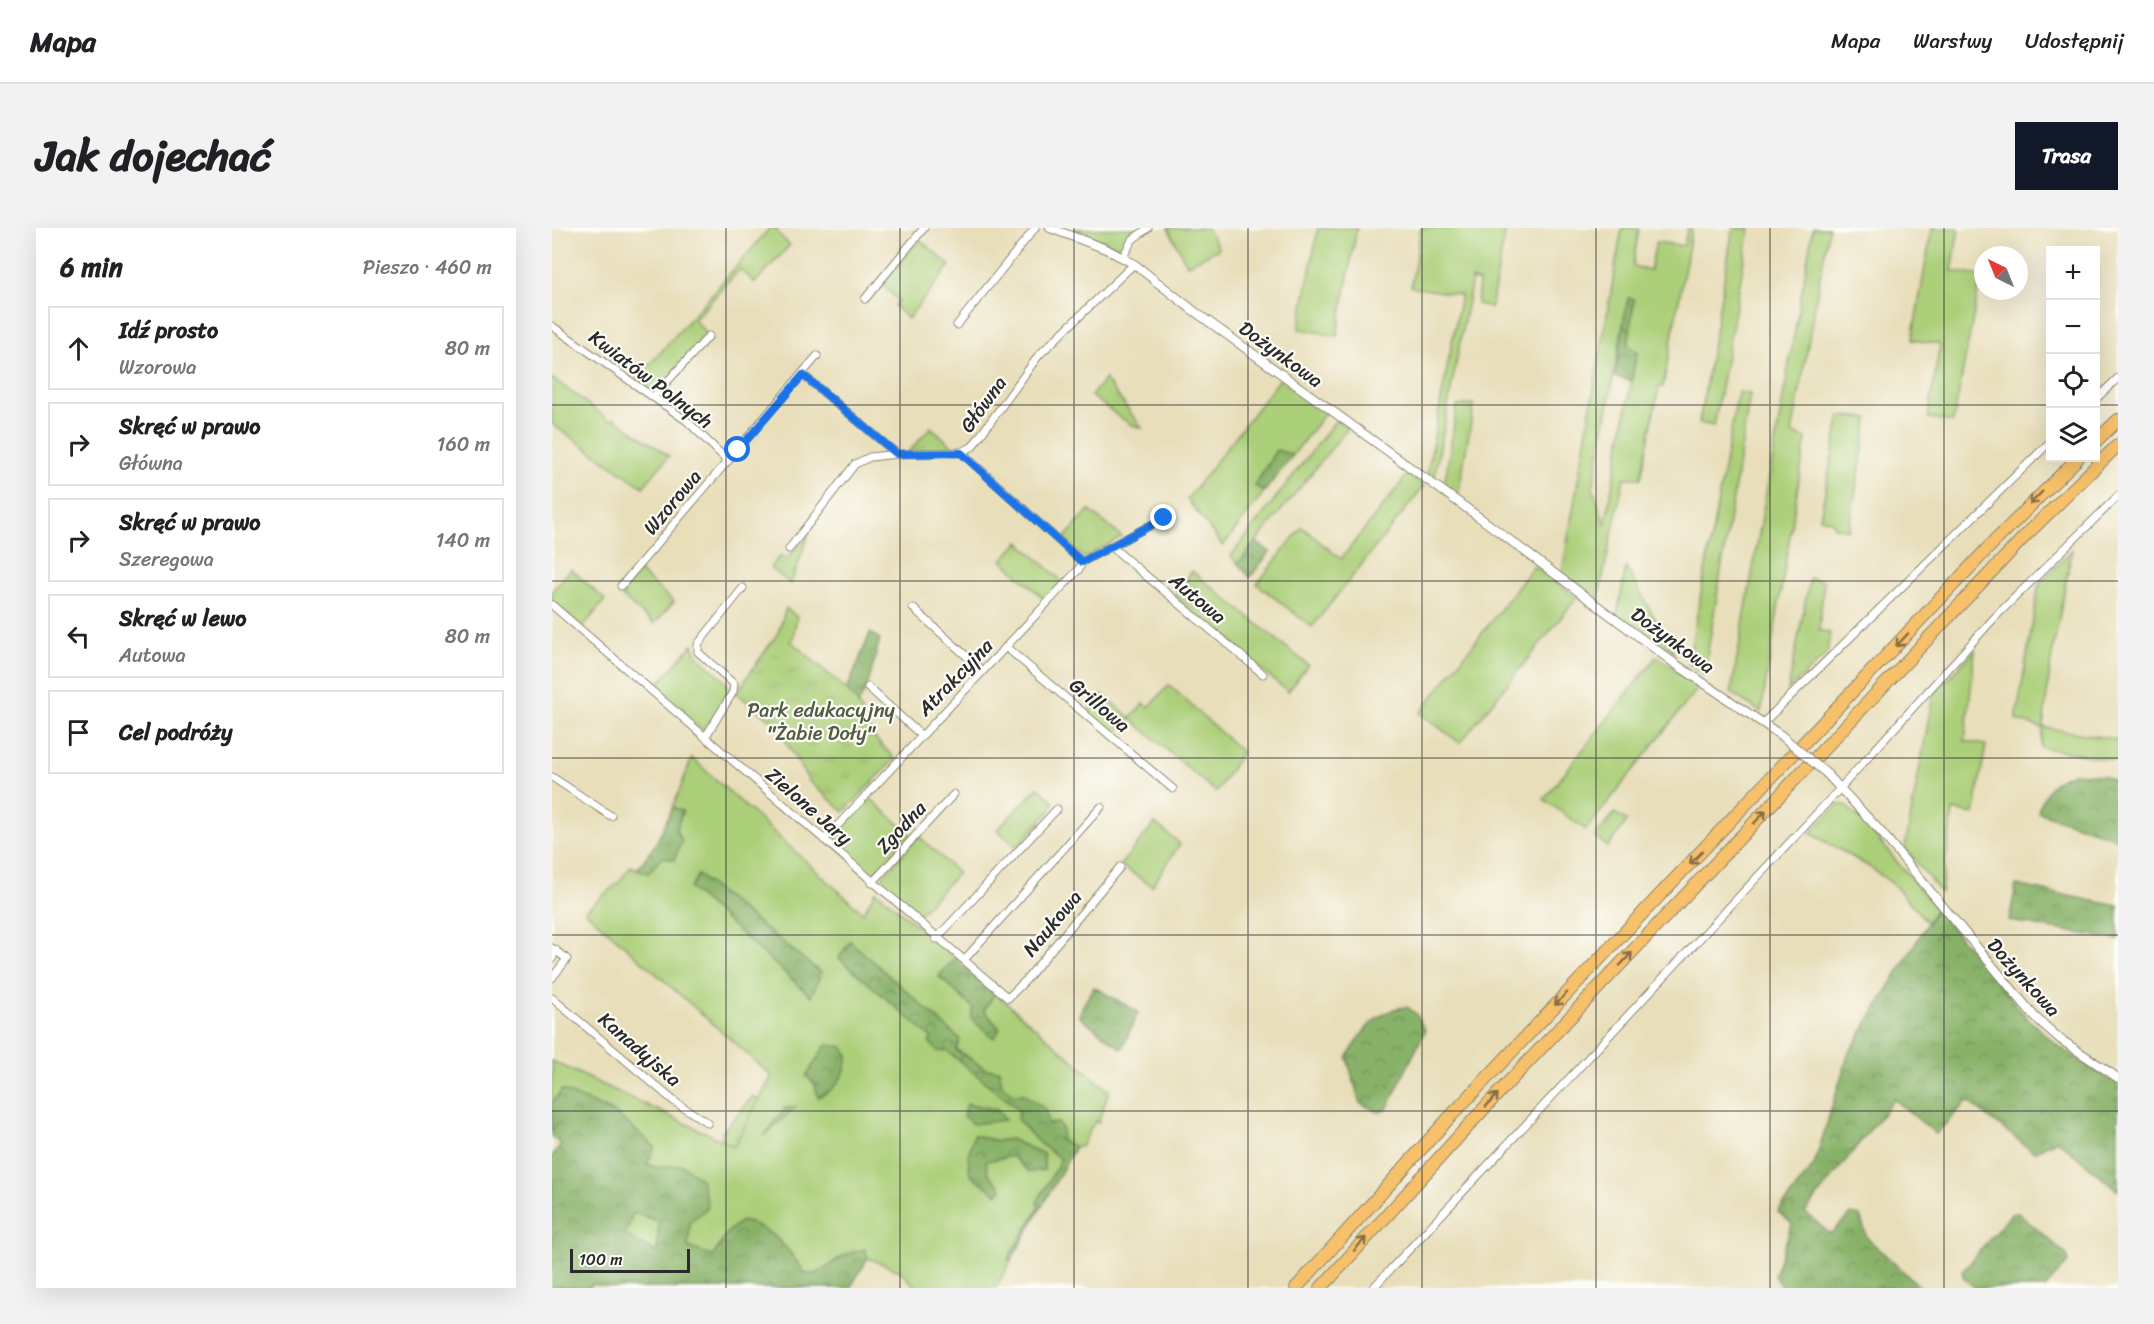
<!DOCTYPE html>
<html lang="pl">
<head>
<meta charset="utf-8">
<style>
	body { margin:0; font-family:Sriracha,sans-serif; background:#f2f2f2; color:#202124 }
	.controls { position:absolute; right:18px; top:18px; display:grid; overflow:hidden; border-radius:0px; box-shadow:0 6px 24px #0002 }
	.controls button { width:54px; height:54px; display:grid; place-items:center; padding:0; border:0; border-bottom:2px solid #e0e0e0; background:#fff; color:#202124; font:30px sans-serif }
	.compass { position:absolute; left:1422px; top:18px; width:54px; height:54px; border-radius:50%; background:#fff; box-shadow:0 6px 24px #0002; rotate:317deg }
	.scale { position:absolute; left:18px; bottom:15px; width:120px; box-sizing:border-box; padding-left:6px; border:3px solid #2b2b2b; border-top:0; font-size:16px; line-height:21px; white-space:nowrap; color:#2b2b2b; -webkit-text-stroke:4px #fdfcf7; paint-order:stroke }
	.stop { position:absolute; width:18px; height:18px; margin:-14px; border:4px solid #1a73e8; border-radius:50%; background:#fff }
	.stop.end { background:#1a73e8; border-color:#fff; box-shadow:0 2px 6px #0008 }
	.list { margin:0; padding:0; list-style:none }
	h2 { display:flex; justify-content:space-between; align-items:center; height:78px; margin:0; padding:0 24px; font-size:26px }
	h2 small { font-size:20px; font-weight:400; color:#757577 }
	.list li { display:grid; grid-template-columns:39px 1fr auto; gap:18px; align-items:center; box-sizing:border-box; height:84px; margin:0 12px 12px; padding:0 12px; border:2px solid #e0e0e0; border-radius:0px }
	.list b { display:block; font-size:22px; white-space:nowrap }
	.list p { margin:0; font-size:20px; white-space:nowrap; color:#757577 }
	.list em { font-size:20px; font-style:normal; color:#757577 }
	.icon { flex:none; width:33px; height:33px; fill:none; stroke:currentColor; stroke-width:2; stroke-linecap:round; stroke-linejoin:round }
	.map { position:relative; flex:none; width:1566px; height:1060px; overflow:hidden; border-radius:0px }
	header { display:flex; align-items:center; gap:36px; box-sizing:border-box; height:84px; padding:0 30px; background:#fff; border-bottom:2px solid #e0e0e0 }
	header strong { font-size:28px }
	nav { display:flex; gap:33px; margin-inline-start:auto; font-size:21px }
	.intro { display:flex; align-items:center; justify-content:space-between; box-sizing:border-box; height:144px; padding:0 36px }
	h1 { margin:0; font-size:42px }
	.button { padding:15px 27px; border-radius:0px; background:#111827; color:#fff; font-size:21px; font-weight:700 }
	main { display:flex; gap:36px; padding:0 36px }
	aside { flex:1; background:#fff; border-radius:0px; box-shadow:0 6px 24px #0002 }
	.map>svg:first-child { display:block }
	.grass { fill:#accf79; stroke:#6c7d52; stroke-width:1.5; fill-rule:evenodd }
	.forest { fill:url(#forest-crowns); stroke:#5a6e4a; stroke-width:1.5; fill-rule:evenodd }
	.park { fill:url(#park-tufts); stroke:#6c7d52; stroke-width:1.5 }
	.lines { fill:none; stroke-linecap:round; stroke-linejoin:round }
	.minor-casing { stroke:#8a8472; stroke-width:9 }
	.tertiary-casing { stroke:#8a8472; stroke-width:10 }
	.motorway-casing { stroke:#8a8472; stroke-width:14 }
	.minor { stroke:#fff; stroke-width:7 }
	.tertiary { stroke:#fff; stroke-width:8 }
	.motorway { stroke:#f7c06b; stroke-width:12 }
	.tertiary-bridge-casing { stroke:#8a8472; stroke-width:10; stroke-linecap:butt }
	.tertiary-bridge { stroke:#fff; stroke-width:8 }
	.oneway { stroke:#876e48 }
	.route { stroke:#1a73e8; stroke-width:8 }
	.grid { fill:none; stroke:#2b2b2b; stroke-width:1.5; stroke-opacity:0.55 }
	.labels { text-anchor:middle; stroke-width:4.5; stroke-linejoin:round; paint-order:stroke }
	.street-label { font-size:20px; fill:#2b2b2b; stroke:#fdfcf7 }
	.park-label { font-size:20px; fill:#525c42; stroke:#fdfcf7 }
</style>
</head>
<body>
<header>
<strong>Mapa</strong>
<nav><a>Mapa</a><a>Warstwy</a><a>Udostępnij</a></nav>
</header>
<div class="intro"><h1>Jak dojechać</h1><a class="button">Trasa</a></div>
<main>
<aside>
<h2>6 min<small>Pieszo · 460 m</small></h2>
<ul class="list">
<li><svg class="icon" aria-label="ahead" viewBox="0 0 24 24"><path d="M12 20V5M6 11l6-6 6 6"/></svg><div><b>Idź prosto</b><p>Wzorowa</p></div><em>80 m</em></li>
<li><svg class="icon" aria-label="right" viewBox="0 0 24 24"><path d="M7 20v-9h11M14 6l5 5-5 5"/></svg><div><b>Skręć w prawo</b><p>Główna</p></div><em>160 m</em></li>
<li><svg class="icon" aria-label="right" viewBox="0 0 24 24"><path d="M7 20v-9h11M14 6l5 5-5 5"/></svg><div><b>Skręć w prawo</b><p>Szeregowa</p></div><em>140 m</em></li>
<li><svg class="icon" aria-label="left" viewBox="0 0 24 24"><path d="M17 20v-9H6M10 6l-5 5 5 5"/></svg><div><b>Skręć w lewo</b><p>Autowa</p></div><em>80 m</em></li>
<li><svg class="icon" aria-label="arrive" viewBox="0 0 24 24"><path d="M6 21V4h12l-3 4 3 4H6"/></svg><div><b>Cel podróży</b></div></li>
</ul>
</aside>
<div class="map">
<svg width="1566" height="1060" viewBox="0 0 1566 1060">
	<defs>
		<pattern id="forest-crowns" width="20" height="18" patternUnits="userSpaceOnUse" patternTransform="scale(1.5)"><rect width="20" height="18" fill="#89b269"/><path d="M2 6a3 3 0 1 1 6 0M12 15a3 3 0 1 1 6 0" fill="none" stroke="#709157"/></pattern>
		<pattern id="park-tufts" width="24" height="20" patternUnits="userSpaceOnUse" patternTransform="scale(1.5)"><rect width="24" height="20" fill="#accf79"/><path d="M3 7l-1-3M5 7V3M7 7l1-3M15 17l-1-3M17 17v-4M19 17l1-3" fill="none" stroke="#94b269"/></pattern>
	</defs>
	<rect width="100%" height="100%" fill="#fdfcf7"/>
	<filter id="ink" filterUnits="userSpaceOnUse"><feTurbulence type="fractalNoise" baseFrequency=".0167" numOctaves="2"/><feDisplacementMap in="SourceGraphic" scale="12" xChannelSelector="R" yChannelSelector="G"/><feConvolveMatrix kernelMatrix="1 2 1 2 8 2 1 2 1" color-interpolation-filters="sRGB"/></filter>
	<filter id="wash" filterUnits="userSpaceOnUse"><feTurbulence type="fractalNoise" baseFrequency=".008" numOctaves="4" result="noise"/><feDisplacementMap in="SourceGraphic" scale="24" xChannelSelector="R" yChannelSelector="G"/><feGaussianBlur stdDeviation="1.35" result="paint"/><feColorMatrix in="noise" values="0 0 0 0 0 0 0 0 0 0 0 0 0 0 0 0 0 1.4 0 .05"/><feComposite in="paint" operator="in"/></filter>
	<g filter="url(#wash)">
		<rect width="100%" height="100%" fill="#e8deb9"/>
		<path class="grass" d="M218,0H227L224,4L238,17L203,55L188,41L142,92L155,106L101,164L84,152Z
			M586,0L577,5L568,20L522,1Z
			M616,0H655L667,21L635,37Z
			M766,0H805L785,108L747,101Z
			M869,0H954L939,79L925,76L927,54L920,51L882,251L875,246L909,67L859,59Z
			M1070,0H1087L1081,38L1098,42L1104,14L1132,18L1135,0H1140L1111,159H1107L1089,250H1072L1046,371L1010,345ZM1076,70L1082,71L1076,118L1085,124L1053,297L1041,260Z
			M1181,0H1198L1162,198L1147,195Z
			M1261,0H1277L1240,205L1254,210L1209,484L1179,465Z
			M1380,0H1407L1400,43L1429,48L1401,194L1376,190L1388,116L1360,112Z
			M367,11L398,37L356,91L342,78L346,72L330,57Z
			M0,150L59,193L62,190L117,228L91,259L0,196Z
			M553,151L590,200L578,196L539,168Z
			M728,151L774,184L741,227L724,223L703,257L712,264L671,318L635,271Z
			M1186,164L1198,166L1152,447L1136,436Z
			M922,176L906,269L892,258L905,178Z
			M1288,188L1316,190L1297,302L1282,299L1280,293L1268,290Z
			M784,192L796,200L686,336L679,328Z
			M856,246L872,258L760,399L705,356L750,299L789,331Z
			M537,282L570,309L532,330L512,311Z
			M257,305L239,356L218,340L229,327L235,331Z
			M467,314L511,354L494,373L450,332Z
			M1520,322L1499,432L1491,499L1566,512V533L1488,519L1491,500L1464,492L1487,356Z
			M982,338L1025,370L908,515L868,485Z
			M1074,339L1123,426L1065,387Z
			M19,341L53,372L31,399L0,374V363Z
			M87,343L122,374L102,396L67,366Z
			M640,343L756,437L736,464L623,368Z
			M1258,350L1272,353L1267,402L1278,405L1275,426L1236,462Z
			M141,416C145,437 174,444 179,465L154,502H150L102,461Z
			M1423,422L1413,513L1434,517L1422,586L1401,582L1389,665L1353,620L1381,467Z
			M1105,428L1147,459L1034,602L992,571Z
			M617,457L690,524L664,564L579,491L562,508L535,485L550,466L579,490L592,475L597,479Z
			M140,530L311,685L324,663L403,730L387,749L448,801L432,782L443,765L557,863L546,895L543,893L529,919L515,917L509,912L510,901L506,895L496,896L450,857L447,842L434,841L404,821L299,714L287,730L468,883L466,891L487,915L509,931L485,975L488,980L456,1031L459,1033L444,1060H365L348,1043L316,1030L313,1021C305,1023 297,1025 290,1029C276,1037 269,1050 252,1045C237,1020 218,998 189,993L175,1005L161,1029L136,1019L138,994L130,937L103,939L94,936L10,862L0,875V833L182,918L220,848L33,683L67,654L79,638L85,641L124,603L130,584L121,579ZM146,647L269,745L259,768L138,660ZM422,907L445,913L458,911L491,926L492,942L477,944L460,928L434,933L435,945L450,961L416,928Z
			M486,559L502,574L497,584L465,619L445,602Z
			M317,569L359,607L318,649L276,611Z
			M1286,577H1293L1318,601L1384,681L1375,694L1342,657L1316,638L1258,605Z
			M1063,585L1075,593L1056,619L1043,609Z
			M603,595L628,616L600,658L568,637Z
			M367,608L406,645L365,688L329,655L331,648Z
			M81,985L107,993L105,1025L72,1007Z"/>
		<path class="forest" d="M1076,70L1082,71L1076,118L1085,124L1079,153L1063,149Z
			M724,222L741,227L712,264L703,258Z
			M704,314L718,324L698,349L686,336Z
			M318,405L328,411L316,456L306,476L295,462Z
			M1522,545L1550,547L1566,554V611L1486,584C1492,563 1501,551 1522,545Z
			M121,579L130,583L124,603L130,613L122,632L110,629L96,645L85,641L103,617Z
			M146,647L269,745L259,768L138,660Z
			M1464,657L1566,678V712L1457,693Z
			M1384,681L1477,792L1506,818L1566,857V963L1505,912L1482,924L1415,873L1384,906L1342,871L1253,984L1278,1006L1299,986L1308,988L1315,1010L1369,1060H1232L1222,1048L1240,996L1226,984L1262,937L1296,827Z
			M298,713L408,811L404,822L434,841L447,842L450,857L461,866H472L494,882L496,896L506,895L510,901L509,912L523,919L459,1033L456,1031L487,980L485,975L509,931L487,915L465,891L467,882L394,822L387,824L377,814L380,810L287,730Z
			M403,730L443,765L432,782L448,801L442,810L419,791L421,780L387,748Z
			M542,759L586,784L570,821L528,789L530,779Z
			M855,779L864,786L873,803L835,881L826,884L808,875L795,830C809,805 823,782 855,779Z
			M274,817L291,819L296,827C294,846 285,862 266,869L262,855L254,848Z
			M10,862L63,885L103,919L95,936L103,939L130,937L149,951L156,979L138,994L136,1019L161,1028L175,1005L189,993C218,998 237,1020 252,1045C269,1050 276,1036 290,1029C297,1025 306,1023 313,1021L316,1030L298,1060H64L40,1056L38,1060H0V928L9,916L0,909V875ZM81,985L107,993L105,1025L73,1007Z
			M415,876L445,881L453,892L421,896L411,888Z
			M244,879L212,908L233,880Z
			M422,907L445,913L458,911L492,926V942L477,944L460,928L434,933L436,945L450,961L445,966L418,946L416,928Z
			M1466,985L1515,1027L1516,1034L1493,1060H1423L1412,1050L1410,1044L1459,986Z"/>
		<path class="park" d="M379,199L405,222L357,223Z
			M234,380L245,389L240,414L295,462L306,476L321,508L343,531L292,584L257,553L222,494L184,465L226,405Z
			M201,868L207,872L182,918L169,912L171,903Z"/>
	</g>
	<g filter="url(#ink)">
		<g class="lines">
			<g class="minor-casing">
				<path id="minor" d="M571,29L580,12L596,0
					M313,71L372,0
					M405,97L483,0
					M0,98L135,193L176,233
					M251,147L345,226
					M102,168L157,108
					M1544,171L1566,150
					M409,224L530,334
					M560,319L711,446
					M237,321L303,236L318,229L345,226L409,224L420,219L487,127L582,36
					M530,334L612,290
					M69,358L265,128
					M0,377L456,770L474,752L568,639
					M361,380L431,443
					M454,419L621,561
					M316,459L370,508
					M1211,495L1498,214
					M154,508L181,464L182,456L146,424V416L191,360
					M0,549L59,588
					M272,612L527,341L530,334
					M320,655L402,566
					M384,711L505,581
					M0,720L15,731L0,750
					M0,731L4,722
					M412,732L549,579
					M0,770L123,874L156,895
					M821,1060L1282,567L1444,388L1566,268"/>
			</g>
			<g class="tertiary-casing">
				<path id="tertiary" d="M498,0L554,21L582,36L642,83L935,295L1122,435L1230,508
					M1275,546L1330,605L1483,789L1508,811L1566,850"/>
			</g>
			<g class="motorway-casing">
				<path id="motorway" d="M1544,213L1566,192
					M744,1060L897,890L1437,319L1526,230
					M769,1060L938,874L1476,305L1566,217"/>
			</g>
			<use href="#minor" class="minor"/>
			<use href="#tertiary" class="tertiary"/>
			<use href="#motorway" class="motorway"/>
			<g class="tertiary-bridge-casing">
				<path id="tertiary-bridge" d="M1230,508L1275,546"/>
			</g>
			<use href="#tertiary-bridge" class="tertiary-bridge"/>
		</g>
		<defs><path id="oneway-shaft" d="M-6 0H5M1.5-3L5.5 0L1.5 3" fill="none" stroke-width="1.6" stroke-linecap="round" stroke-linejoin="round" transform="scale(1.5)"/></defs>
		<g class="oneway">
			<use href="#oneway-shaft" transform="translate(1484 270) rotate(135)"/>
			<use href="#oneway-shaft" transform="translate(1350 412) rotate(133)"/>
			<use href="#oneway-shaft" transform="translate(1208 589) rotate(-47)"/>
			<use href="#oneway-shaft" transform="translate(1144 630) rotate(134)"/>
			<use href="#oneway-shaft" transform="translate(1074 731) rotate(-47)"/>
			<use href="#oneway-shaft" transform="translate(1009 771) rotate(134)"/>
			<use href="#oneway-shaft" transform="translate(940 872) rotate(-47)"/>
			<use href="#oneway-shaft" transform="translate(808 1016) rotate(-49)"/>
		</g>
	</g>
	<g class="lines" filter="url(#ink)">
		<path class="route" d="M186,222L251,147L345,226L409,225L530,334L612,290"/>
	</g>
	<path class="grid" d="M174,0V1060M348,0V1060M522,0V1060M696,0V1060M870,0V1060M1044,0V1060M1218,0V1060M1392,0V1060M0,177H1498M1544,177H1566M0,353H1566M0,530H1566M0,707H1566M0,883H1566"/>
	<g class="labels">
		<g class="street-label">
			<text transform="translate(729 126) rotate(36)" y="7">Dożynkowa</text>
			<text transform="translate(99 151) rotate(37)" y="7">Kwiatów Polnych</text>
			<text transform="translate(431 176) rotate(-54)" y="7">Główna</text>
			<text transform="translate(120 274) rotate(-50)" y="7">Wzorowa</text>
			<text transform="translate(646 370) rotate(40)" y="7">Autowa</text>
			<text transform="translate(1121 412) rotate(36)" y="7">Dożynkowa</text>
			<text transform="translate(403 449) rotate(-46)" y="7">Atrakcyjna</text>
			<text transform="translate(548 477) rotate(40)" y="7">Grillowa</text>
			<text transform="translate(257 578) rotate(41)" y="7">Zielone Jary</text>
			<text transform="translate(349 599) rotate(-47)" y="7">Zgodna</text>
			<text transform="translate(500 695) rotate(-50)" y="7">Naukowa</text>
			<text transform="translate(1472 749) rotate(48)" y="7">Dożynkowa</text>
			<text transform="translate(88 821) rotate(41)" y="7">Kanadyjska</text>
		</g>
		<g class="park-label">
			<text x="269" y="489">Park edukacyjny<tspan x="269" dy="23">"Żabie Doły"</tspan></text>
		</g>
	</g>
</svg>
<div class="controls">
<button>+</button>
<button>−</button>
<button><svg class="icon" aria-label="locate" viewBox="0 0 24 24"><circle cx="12" cy="12" r="6"/><path d="M12 2v4M12 18v4M2 12h4M18 12h4"/></svg></button>
<button><svg class="icon" aria-label="layers" viewBox="0 0 24 24"><path d="M12 4l9 5-9 5-9-5zM3 14l9 5 9-5"/></svg></button>
</div>
<svg class="compass" viewBox="-18 -18 36 36"><path d="M0-13l5 13h-10z" fill="#e53935"/><path d="M0 13l5-13h-10z" fill="#757577"/></svg>
<div class="scale">100 m</div>
<div class="stop" style="left:186px;top:222px"></div>
<div class="stop end" style="left:612px;top:290px"></div>
</div>
</main>
</body>
</html>
